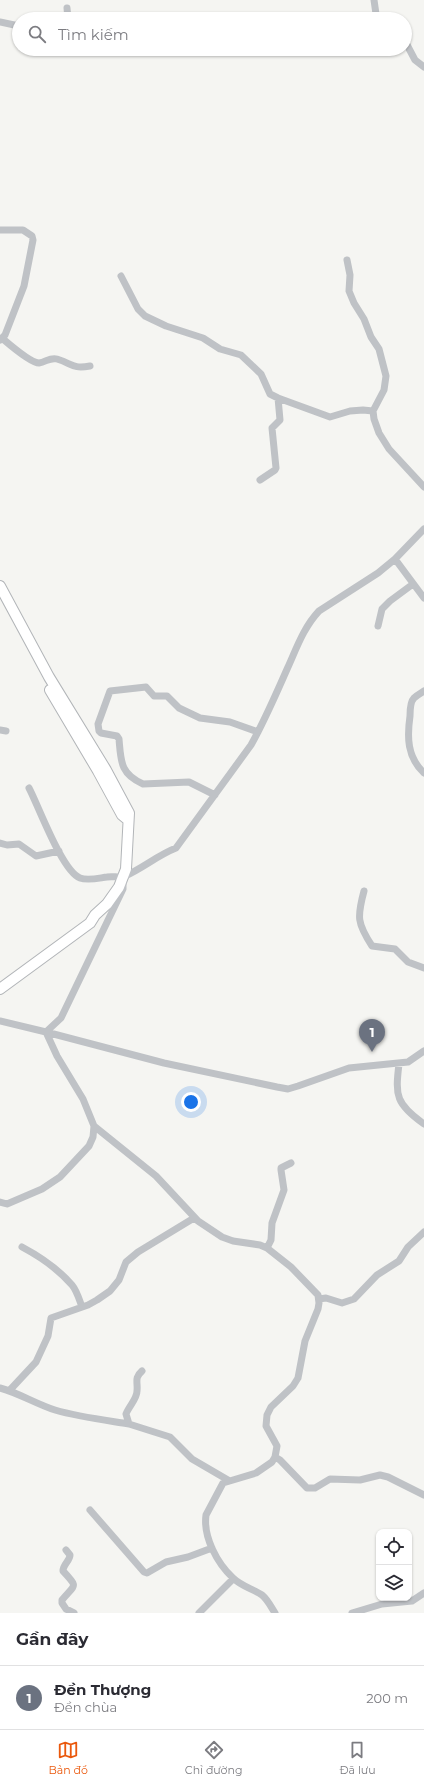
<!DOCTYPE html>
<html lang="vi">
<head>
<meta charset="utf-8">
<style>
	body { margin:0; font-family:Montserrat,sans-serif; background:#f7f7f7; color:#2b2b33 }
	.controls { position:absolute; right:12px; bottom:12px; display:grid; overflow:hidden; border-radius:8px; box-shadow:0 1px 3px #0004 }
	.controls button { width:36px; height:36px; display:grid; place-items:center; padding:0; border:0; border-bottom:1px solid #e1e1e2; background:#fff; color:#2b2b33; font:20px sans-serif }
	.you { position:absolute; left:191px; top:1102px; width:14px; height:14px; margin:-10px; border:3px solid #fff; border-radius:50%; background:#1a73e8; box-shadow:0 0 0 6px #1a73e833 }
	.badge { display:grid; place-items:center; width:26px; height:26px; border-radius:50%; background:#ea580c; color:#fff; font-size:13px; font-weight:700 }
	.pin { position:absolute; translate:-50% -33px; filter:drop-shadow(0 1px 2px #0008) }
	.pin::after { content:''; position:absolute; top:21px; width:14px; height:12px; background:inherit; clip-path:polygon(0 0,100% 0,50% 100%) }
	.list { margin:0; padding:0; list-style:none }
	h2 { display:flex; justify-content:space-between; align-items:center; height:52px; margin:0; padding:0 16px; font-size:17px }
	h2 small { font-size:13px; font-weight:400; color:#7c7c81 }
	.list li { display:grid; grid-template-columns:26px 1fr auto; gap:12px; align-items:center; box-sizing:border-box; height:64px; padding:0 16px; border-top:1px solid #e1e1e2 }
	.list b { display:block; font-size:15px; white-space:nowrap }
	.list p { margin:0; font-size:13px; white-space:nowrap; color:#7c7c81 }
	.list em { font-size:13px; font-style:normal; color:#7c7c81 }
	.icon { flex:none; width:22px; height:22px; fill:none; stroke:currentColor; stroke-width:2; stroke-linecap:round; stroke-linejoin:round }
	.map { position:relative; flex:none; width:424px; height:1613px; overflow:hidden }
	.search { position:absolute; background:#fff; box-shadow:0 1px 3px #0004; left:12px; right:12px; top:12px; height:44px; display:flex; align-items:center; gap:10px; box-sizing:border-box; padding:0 14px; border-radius:22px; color:#7c7c81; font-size:15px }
	.sheet { height:116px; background:#fff }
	nav { display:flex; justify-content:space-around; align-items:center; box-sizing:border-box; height:56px; border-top:1px solid #e1e1e2; background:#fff; font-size:11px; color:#7c7c81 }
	nav a { display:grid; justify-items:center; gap:2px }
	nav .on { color:#ea580c }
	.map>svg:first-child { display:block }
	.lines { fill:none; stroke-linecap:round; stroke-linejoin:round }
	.highway-casing { stroke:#b2b5b8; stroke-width:12 }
	.minor { stroke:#bfc2c6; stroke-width:7 }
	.highway { stroke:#fff; stroke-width:10 }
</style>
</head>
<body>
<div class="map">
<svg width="424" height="1613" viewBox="0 0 424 1613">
	<rect width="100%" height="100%" fill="#f5f5f2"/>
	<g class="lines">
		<g class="highway-casing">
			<path id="highway" d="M0,586L49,677L106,770L129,813L126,869L119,887L107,904L95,915L90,923L0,989
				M50,690L98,771L122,815L128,820"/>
		</g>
		<path class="minor" d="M374,0L376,14L379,19
			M67,8L68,19
			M0,22L19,26
			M405,41L415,60L424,67
			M0,230H23L32,236L33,240L24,286L5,335L0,340
			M347,260L350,275L349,291L354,303L364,319L371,337L379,349L386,376L384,390L373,411L374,419L379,433L389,449L424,487
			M121,276L138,309L145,316L166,326L203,338L220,349L241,355L261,374L270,394L278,398L330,417L350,411L363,410L373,411
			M3,339C10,345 31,363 39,363C46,362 50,357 57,359C73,364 72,369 90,366
			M260,480L275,470L276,468L272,428L280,420L278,398
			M395,559L424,598
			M378,626L382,609L390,601L413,584
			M424,691C421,693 417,695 414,698C410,702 410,710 410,716C407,737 407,757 424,773
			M0,730L6,731
			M29,788C39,807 62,871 80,878C88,881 99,878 107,877C113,876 120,878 125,876C143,868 158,855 176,848L251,745C265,720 276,694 288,667C297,647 304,627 319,611L378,573L395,559L424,529
			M215,795L189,782L143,784C120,774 121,761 119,739L117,736L101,733L99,731L98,724L110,691L146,687L154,696H167L179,708L200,718L230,722L258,732
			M0,843L7,845L19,844L36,856L59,851
			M364,891C357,917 357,923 372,946L395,949L408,962L424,968
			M0,1021L46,1032L61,1018L123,889V883
			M46,1032L57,1056L83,1099L94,1126L156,1176L198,1221L222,1237L233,1241L260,1245L267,1248L291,1267L318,1295L319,1303L318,1309L305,1341L298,1378L293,1386L271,1407L267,1415L266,1426L277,1446L275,1457L272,1462L256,1473L223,1483L206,1515C203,1537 217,1563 233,1578C241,1586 253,1589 262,1595C268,1600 271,1607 275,1613
			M46,1032L164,1063L277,1087L288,1089L298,1086L349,1068L408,1062L424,1051
			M399,1064C395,1096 396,1104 424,1124
			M0,1202L7,1204L42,1189L60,1177L89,1146L93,1137L94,1126
			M22,1247C39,1256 59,1270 72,1285C77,1291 79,1299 82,1307
			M267,1248L271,1240L272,1223L284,1190L281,1170V1168L291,1163
			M319,1299L326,1298L342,1303L354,1299L377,1275L399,1261L408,1247L424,1232
			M142,1371C134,1378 138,1382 137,1391C137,1399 129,1406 126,1414L129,1424L170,1437L192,1459L228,1480
			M0,1388C19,1393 36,1404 55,1410C79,1417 104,1420 129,1424
			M9,1391L36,1362L48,1336L51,1318L88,1305L97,1300L110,1291L119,1280L126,1262L138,1252L194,1218
			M275,1457L280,1460L307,1488H315L330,1479L360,1480L380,1475L388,1477L424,1495
			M90,1510L144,1572L147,1573L166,1562L188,1557L212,1548
			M66,1550L70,1555C70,1561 63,1564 63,1571C79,1588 75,1584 62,1600V1603L66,1609L74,1613
			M199,1613L233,1579
			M352,1613L382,1604L412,1601L424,1593"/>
		<use href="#highway" class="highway"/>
	</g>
</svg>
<div class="controls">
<button><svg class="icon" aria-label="locate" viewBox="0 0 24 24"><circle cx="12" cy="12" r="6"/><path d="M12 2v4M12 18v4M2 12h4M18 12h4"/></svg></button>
<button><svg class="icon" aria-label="layers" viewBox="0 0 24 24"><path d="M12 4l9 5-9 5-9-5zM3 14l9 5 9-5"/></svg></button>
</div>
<div class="you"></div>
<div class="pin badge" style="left:372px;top:1052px;background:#6b7280">1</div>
<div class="search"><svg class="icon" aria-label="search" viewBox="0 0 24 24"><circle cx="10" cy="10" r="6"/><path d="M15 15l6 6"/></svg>Tìm kiếm</div>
</div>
<section class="sheet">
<h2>Gần đây<small></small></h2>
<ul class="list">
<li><span class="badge" style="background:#6b7280">1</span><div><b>Đền Thượng</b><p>Đền chùa</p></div><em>200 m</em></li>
</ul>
</section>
<nav>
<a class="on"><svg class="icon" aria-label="map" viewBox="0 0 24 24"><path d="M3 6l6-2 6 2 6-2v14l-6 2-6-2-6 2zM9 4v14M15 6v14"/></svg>Bản đồ</a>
<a><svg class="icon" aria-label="directions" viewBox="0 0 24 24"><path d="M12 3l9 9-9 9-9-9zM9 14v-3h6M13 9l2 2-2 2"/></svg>Chỉ đường</a>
<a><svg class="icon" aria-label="saved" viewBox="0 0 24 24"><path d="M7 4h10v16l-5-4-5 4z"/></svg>Đã lưu</a>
</nav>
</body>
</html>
